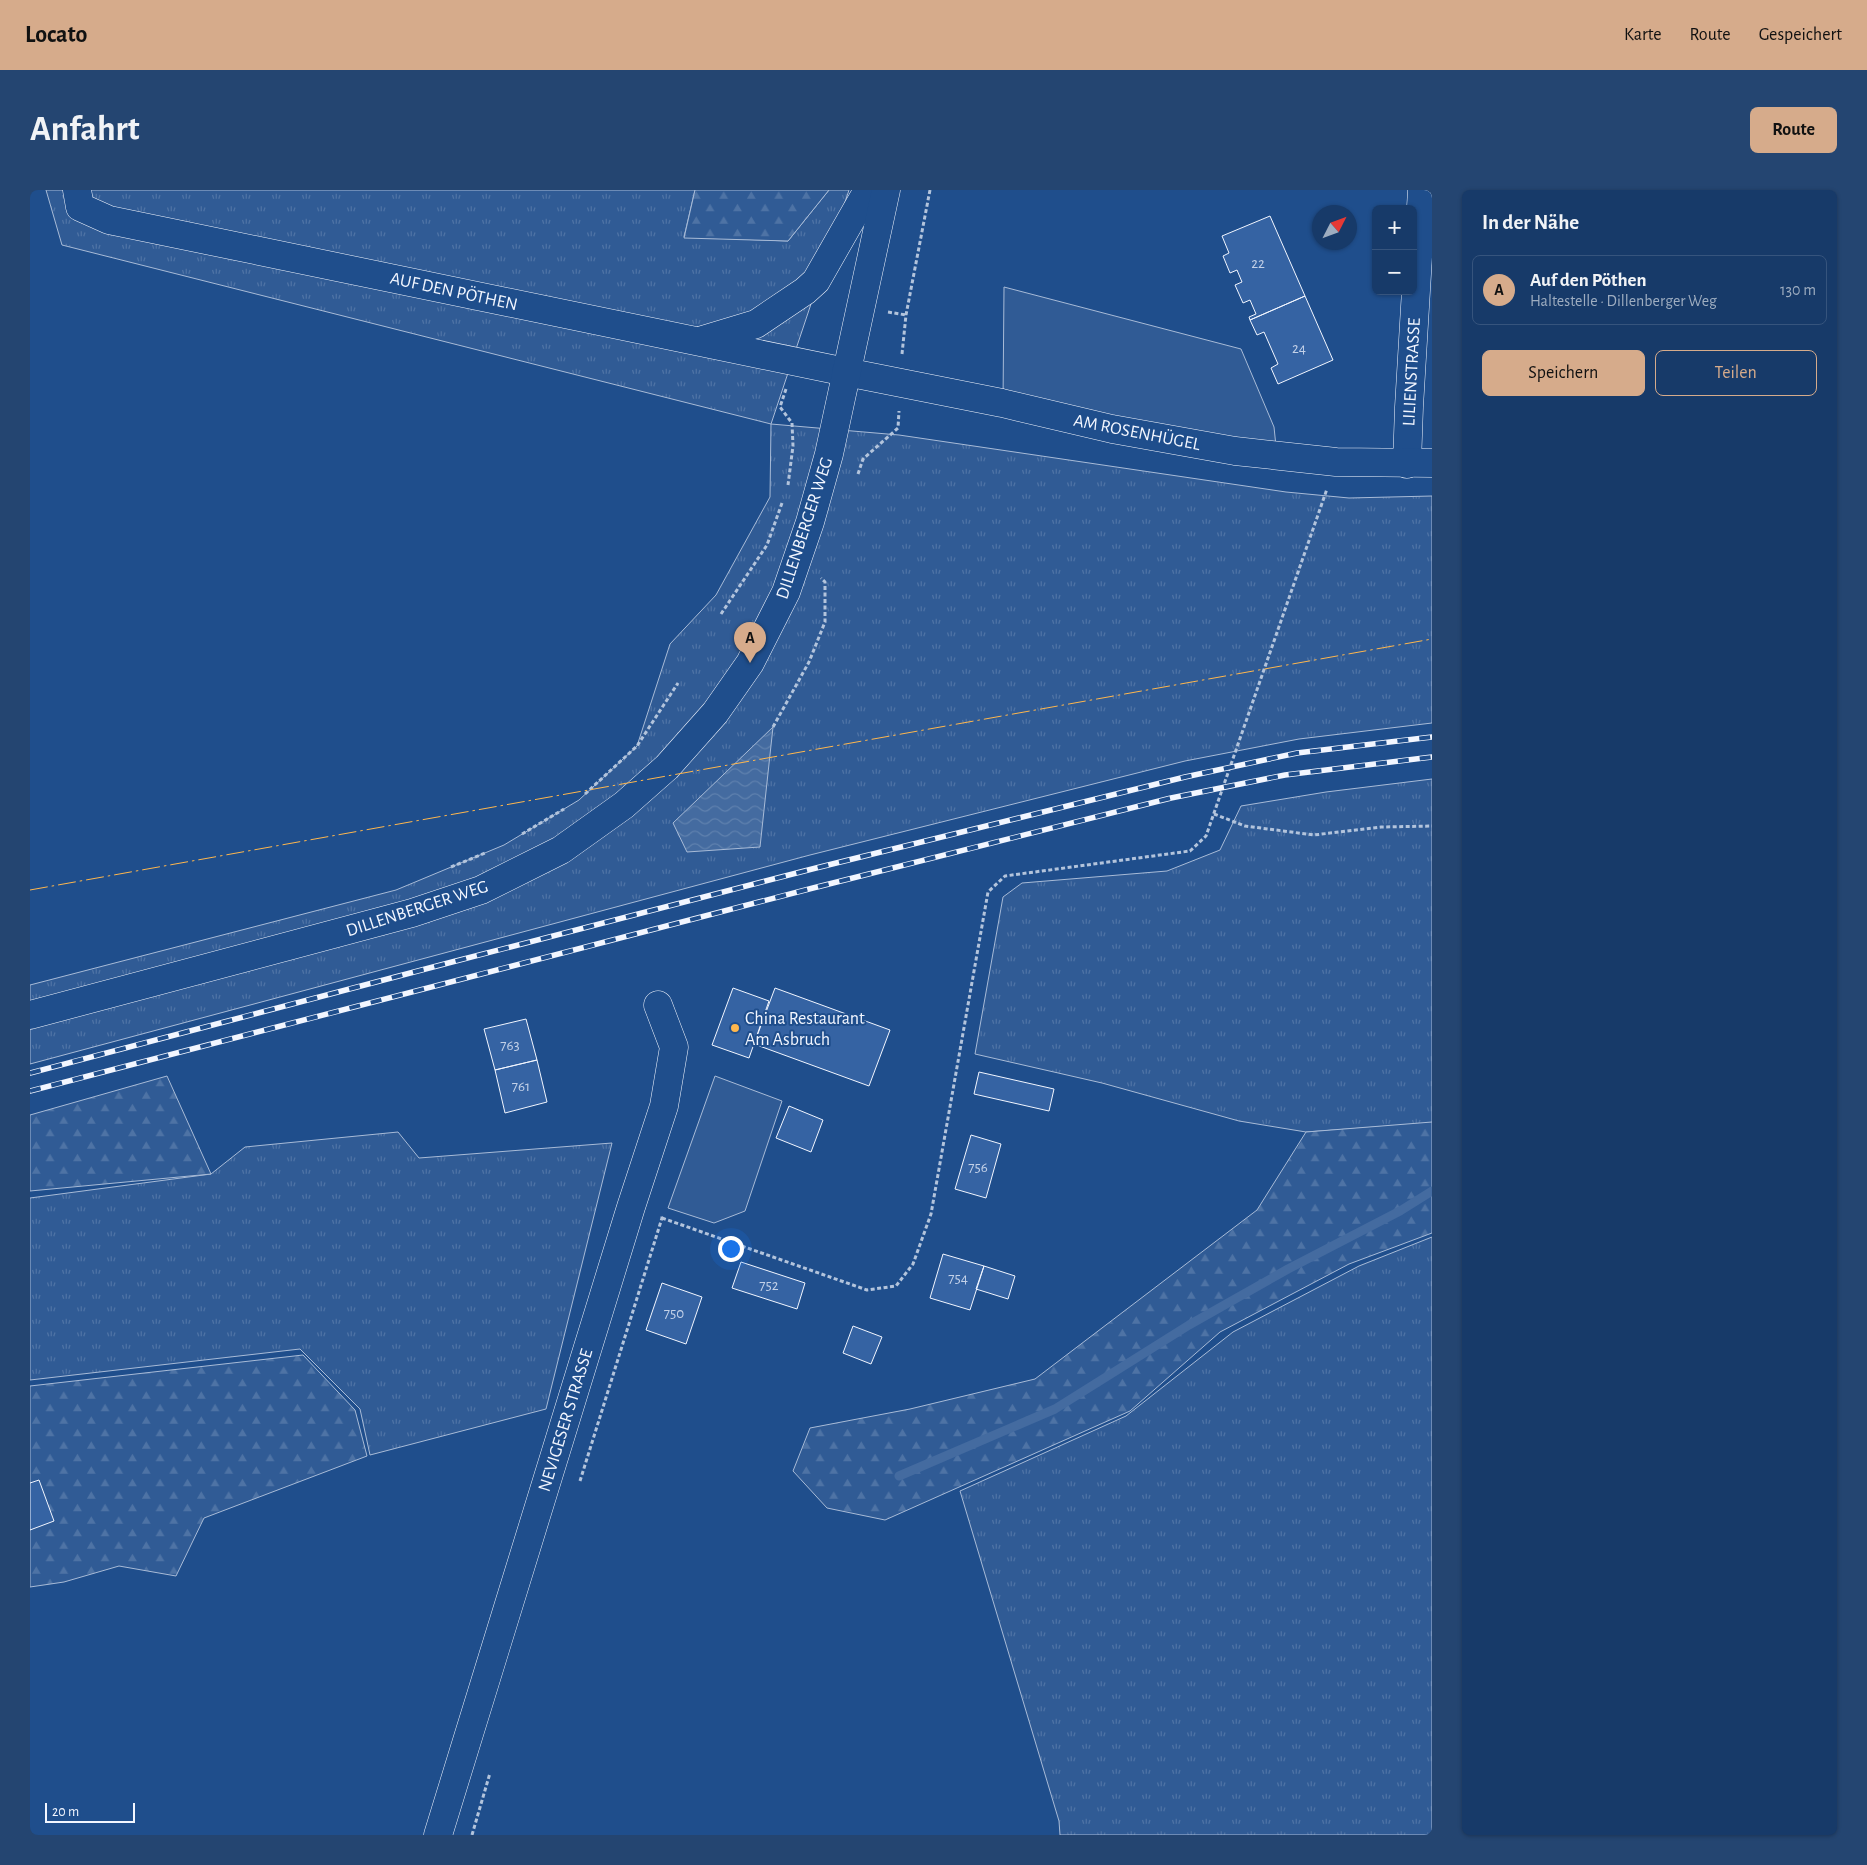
<!DOCTYPE html>
<html lang="de">
<head>
<meta charset="utf-8">
<style>
	body { margin:0; font-family:"Alegreya Sans",sans-serif; background:#244571; color:#f1f3f6 }
	.controls { position:absolute; right:15px; top:15px; display:grid; overflow:hidden; border-radius:8px; box-shadow:0 1px 4px #0004 }
	.controls button { width:45px; height:45px; display:grid; place-items:center; padding:0; border:0; border-bottom:1px solid #36547d; background:#173a69; color:#f1f3f6; font:25px sans-serif }
	.compass { position:absolute; left:1282px; top:15px; width:45px; height:45px; border-radius:50%; background:#173a69; box-shadow:0 1px 4px #0004; rotate:48deg }
	.scale { position:absolute; left:15px; bottom:12px; width:90px; box-sizing:border-box; padding-left:5px; border:2px solid #f2f6ff; border-top:0; font-size:14px; line-height:18px; white-space:nowrap; color:#f2f6ff; -webkit-text-stroke:4px #1f4e8c; paint-order:stroke }
	.you { position:absolute; left:700px; top:1058px; width:18px; height:18px; margin:-12px; border:4px solid #fff; border-radius:50%; background:#1a73e8; box-shadow:0 0 0 8px #1a73e833 }
	.badge { display:grid; place-items:center; width:32px; height:32px; border-radius:50%; background:#d6ab8b; color:#111; font-size:16px; font-weight:700 }
	.pin { position:absolute; translate:-50% -41px; filter:drop-shadow(0 1px 2px #0008) }
	.pin::after { content:''; position:absolute; top:26px; width:18px; height:15px; background:inherit; clip-path:polygon(0 0,100% 0,50% 100%) }
	.list { margin:0; padding:0; list-style:none }
	h2 { display:flex; justify-content:space-between; align-items:center; height:65px; margin:0; padding:0 20px; font-size:21px }
	h2 small { font-size:16px; font-weight:400; color:#9eadc0 }
	.list li { display:grid; grid-template-columns:32px 1fr auto; gap:15px; align-items:center; box-sizing:border-box; height:70px; margin:0 10px 10px; padding:0 10px; border:1px solid #36547d; border-radius:8px }
	.list b { display:block; font-size:19px; white-space:nowrap }
	.list p { margin:0; font-size:16px; white-space:nowrap; color:#9eadc0 }
	.list em { font-size:16px; font-style:normal; color:#9eadc0 }
	.actions { display:flex; gap:10px; padding:15px 20px }
	.actions a { flex:1; padding:11px 0; border:1px solid #d6ab8b; border-radius:8px; text-align:center; font-size:18px; color:#d6ab8b }
	.actions .main { background:#d6ab8b; color:#111 }
	.map { position:relative; flex:none; width:1402px; height:1645px; overflow:hidden; border-radius:8px }
	header { display:flex; align-items:center; gap:30px; box-sizing:border-box; height:70px; padding:0 25px; background:#d6ab8b; color:#111 }
	header strong { font-size:24px }
	nav { display:flex; gap:28px; margin-inline-start:auto; font-size:18px }
	.intro { display:flex; align-items:center; justify-content:space-between; box-sizing:border-box; height:120px; padding:0 30px }
	h1 { margin:0; font-size:35px }
	.button { padding:12px 22px; border-radius:8px; background:#d6ab8b; color:#111; font-size:18px; font-weight:700 }
	main { display:flex; gap:30px; padding:0 30px }
	aside { flex:1; background:#173a69; border-radius:8px; box-shadow:0 1px 4px #0004 }
	.map>svg:first-child { display:block }
	.grass { fill:url(#grass-tufts); stroke:#a8bbd7 }
	.forest { fill:url(#forest-firs); stroke:#a8bbd7 }
	.built { fill:#305b95; stroke:#a8bbd7 }
	.water { fill:url(#water-waves); stroke:#a8bbd7 }
	.lines { fill:none; stroke-linecap:round; stroke-linejoin:round }
	.stream { stroke:#446ba0; stroke-width:9 }
	.building { fill:#3563a3; stroke:#f2f6ff }
	.minor-casing { stroke:#f2f6ff; stroke-width:29 }
	.tertiary-casing { stroke:#f2f6ff; stroke-width:29 }
	.secondary-casing { stroke:#f2f6ff; stroke-width:29 }
	.path { stroke:#b3c4dc; stroke-width:3; stroke-dasharray:4 2.5; stroke-linecap:butt }
	.minor { stroke:#1f4e8c; stroke-width:28 }
	.tertiary { stroke:#1f4e8c; stroke-width:28 }
	.secondary { stroke:#1f4e8c; stroke-width:28 }
	.rail-casing { stroke:#f2f6ff; stroke-width:5.5 }
	.rail { stroke:#1f4e8c; stroke-width:4; stroke-dasharray:11; stroke-linecap:butt }
	.power { stroke:#ffb74d; stroke-width:1; stroke-dasharray:18 4 2.5 4; stroke-linecap:butt }
	.poi-dot { fill:#ffb74d; stroke:#1f4e8c; stroke-width:2 }
	.labels { text-anchor:middle; stroke-width:4; stroke-linejoin:round; paint-order:stroke }
	.number-label { font-size:15px; fill:#c3d1e8 }
	.street-label { font-size:18px; fill:#f2f6ff; stroke:#1f4e8c }
	.poi-label { font-size:18px; fill:#f2f6ff; stroke:#1f4e8c; text-anchor:start }
</style>
</head>
<body>
<header>
<strong>Locato</strong>
<nav><a>Karte</a><a>Route</a><a>Gespeichert</a></nav>
</header>
<div class="intro"><h1>Anfahrt</h1><a class="button">Route</a></div>
<main>
<div class="map">
<svg width="1402" height="1645" viewBox="0 0 1402 1645">
	<defs>
		<pattern id="grass-tufts" width="24" height="20" patternUnits="userSpaceOnUse" patternTransform="scale(1.25)"><rect width="24" height="20" fill="#305b95"/><path d="M3 7l-1-3M5 7V3M7 7l1-3M15 17l-1-3M17 17v-4M19 17l1-3" fill="none" stroke="#4e73a5"/></pattern>
		<pattern id="forest-firs" width="22" height="20" patternUnits="userSpaceOnUse" patternTransform="scale(1.25)"><rect width="22" height="20" fill="#305b95"/><path d="M5 1l3.5 6h-7zM16 11l3.5 6h-7z" fill="#4e73a5"/></pattern>
		<pattern id="water-waves" width="16" height="10" patternUnits="userSpaceOnUse" patternTransform="scale(1.25)"><rect width="16" height="10" fill="#446ba0"/><path d="M0 5q4-4 8 0t8 0" fill="none" stroke="#5f81ae"/></pattern>
	</defs>
	<rect width="100%" height="100%" fill="#1f4e8c"/>
	<path class="grass" d="M16,0H665L654,47L758,51L799,0H819L741,234L869,245L1256,302L1319,308L1402,306V533L1269,549L1155,571L780,665L0,874V795L366,700L474,655L549,610L607,556L640,454L686,405L740,307L741,234L32,55Z
		M1402,589V933L1276,942L1209,931L1072,893L945,864L973,707L992,693L1137,681L1190,660L1211,616L1296,602Z
		M368,942L389,968L582,953L516,1219L340,1265L330,1219L270,1159L0,1190V1008L181,984L215,957Z
		M1402,1047V1645H1030L1029,1631L930,1301L1096,1226L1203,1142L1329,1076Z"/>
	<path class="forest" d="M665,0H799L758,51L654,48Z
		M137,886L181,984L0,1001V925Z
		M1402,932V1043L1319,1074L1190,1142L1100,1221L855,1330L797,1318L763,1281L780,1238L880,1219L1005,1189L1227,1020L1276,942Z
		M273,1165L325,1220L337,1266L174,1328L146,1386L89,1376L34,1392L0,1397V1196Z"/>
	<path class="built" d="M974,97L1211,159L1244,237L1247,266L973,213Z
		M685,886L752,911L715,1021L684,1033L638,1018Z"/>
	<path class="water" d="M743,537L730,657L657,662L643,633Z"/>
	<g class="lines">
		<path class="stream" d="M869,1286L1025,1219L1159,1135L1258,1079L1370,1021L1402,1001"/>
	</g>
	<path class="building" d="M1240,26L1275,106L1220,130L1219,127L1226,124L1220,110L1213,113L1205,95L1212,92L1207,80L1200,83L1193,66L1199,63L1192,46Z
		M1275,106L1303,170L1248,194L1241,178L1248,174L1234,142L1227,145L1220,130Z
		M703,798L739,811L719,868L682,855Z
		M745,798L860,840L839,896L724,854Z
		M496,829L507,870L465,880L454,839Z
		M507,870L517,912L475,923L465,880Z
		M949,882L1024,899L1019,921L944,904Z
		M759,916L793,930L781,962L746,948Z
		M941,945L971,954L956,1008L925,999Z
		M913,1064L954,1076L940,1120L900,1108Z
		M711,1072L775,1093L767,1119L702,1098Z
		M954,1076L985,1086L978,1109L946,1099Z
		M632,1093L672,1107L656,1154L616,1140Z
		M823,1136L852,1147L841,1174L813,1163Z
		M9,1290L24,1331L0,1340V1293Z"/>
	<g class="lines">
		<g class="minor-casing">
			<path id="minor" d="M47,0L50,17L79,30L816,182
				M673,150L726,134L775,101L786,91L838,0
				M1377,274L1379,217L1392,0
				M408,1645L601,1017L634,916L644,857L628,815"/>
		</g>
		<g class="tertiary-casing">
			<path id="tertiary" d="M816,182L972,213L1082,239L1205,261L1306,272L1402,273"/>
		</g>
		<g class="secondary-casing">
			<path id="secondary" d="M0,825L382,723L451,700L531,660L594,615L637,577L685,523L720,473L756,402L780,332L799,264L856,0"/>
		</g>
		<path class="path" d="M858,122L876,125
			M872,164L876,125L900,0
			M756,199L750,217L762,233L763,256L758,295
			M828,284L833,269L868,238L869,221
			M691,424L737,355L752,313
			M743,537L779,472L795,432V392L791,388
			M555,604L607,556L648,493
			M1184,624L1215,636L1284,645L1351,637L1402,636
			M492,644L534,619
			M421,677L455,663
			M632,1028L837,1100L866,1096L883,1074L901,1024L958,702L975,686L1160,661L1176,646L1297,299
			M550,1291L632,1028H630
			M442,1645L460,1583"/>
		<use href="#minor" class="minor"/>
		<use href="#tertiary" class="tertiary"/>
		<use href="#secondary" class="secondary"/>
		<g class="rail-casing">
			<path id="rail" d="M0,883L422,772L786,678L1155,587L1267,563L1402,547
				M0,901L783,698L1141,608L1255,585L1402,567"/>
		</g>
		<use href="#rail" class="rail"/>
		<path class="power" d="M0,700L1402,449"/>
	</g>
	<circle class="poi-dot" cx="705" cy="838" r="5"/>
	<g class="labels">
		<g class="number-label">
			<text x="1228" y="78">22</text>
			<text x="1269" y="163">24</text>
			<text x="480" y="860">763</text>
			<text x="491" y="901">761</text>
			<text x="948" y="982">756</text>
			<text x="928" y="1093">754</text>
			<text x="739" y="1100">752</text>
			<text x="644" y="1128">750</text>
		</g>
		<g class="street-label">
			<text transform="translate(424 101) rotate(12)" y="6">AUF DEN PÖTHEN</text>
			<text transform="translate(1381 182) rotate(-87)" y="6">LILIENSTRASSE</text>
			<text transform="translate(1107 242) rotate(11)" y="6">AM ROSENHÜGEL</text>
			<text transform="translate(774 338) rotate(-72)" y="6">DILLENBERGER WEG</text>
			<text transform="translate(387 718) rotate(-18)" y="6">DILLENBERGER WEG</text>
			<text transform="translate(535 1230) rotate(-73)" y="6">NEVIGESER STRASSE</text>
		</g>
		<g class="poi-label">
			<text x="715" y="834">China Restaurant<tspan x="715" dy="21">Am Asbruch</tspan></text>
		</g>
	</g>
</svg>
<div class="controls">
<button>+</button>
<button>−</button>
</div>
<svg class="compass" viewBox="-18 -18 36 36"><path d="M0-13l5 13h-10z" fill="#e53935"/><path d="M0 13l5-13h-10z" fill="#9eadc0"/></svg>
<div class="scale">20 m</div>
<div class="you"></div>
<div class="pin badge" style="left:720px;top:473px">A</div>
</div>
<aside>
<h2>In der Nähe<small></small></h2>
<ul class="list">
<li><span class="badge">A</span><div><b>Auf den Pöthen</b><p>Haltestelle · Dillenberger Weg</p></div><em>130 m</em></li>
</ul>
<div class="actions"><a class="main">Speichern</a><a>Teilen</a></div>
</aside>
</main>
</body>
</html>
